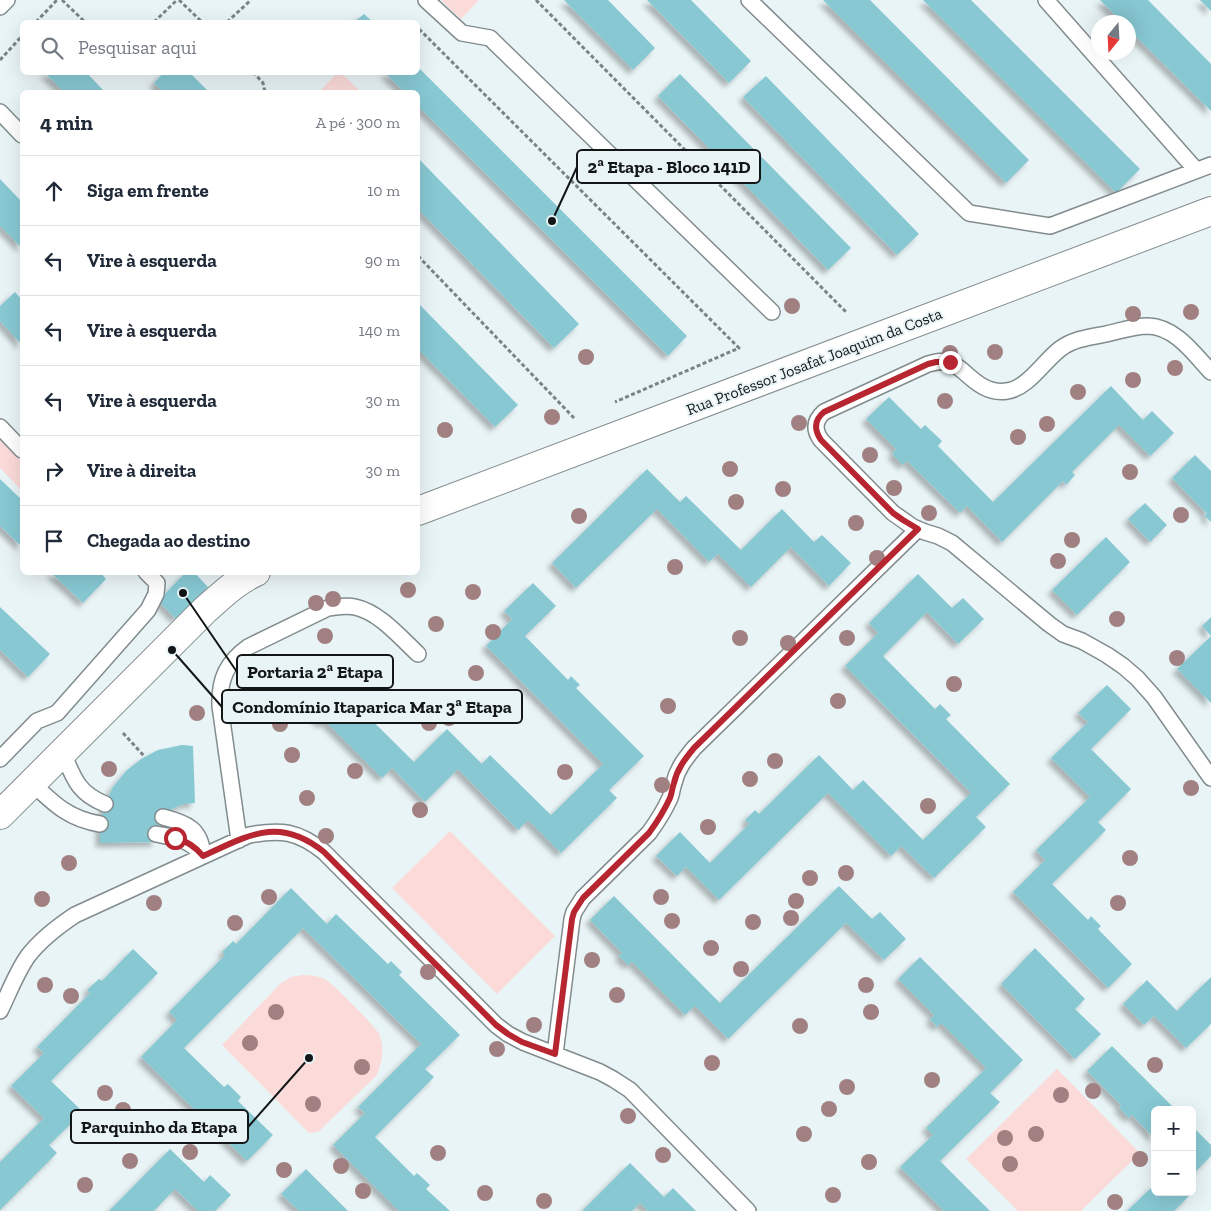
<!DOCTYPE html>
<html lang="pt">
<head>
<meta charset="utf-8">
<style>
	body { margin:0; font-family:"Zilla Slab",serif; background:#f2f2f3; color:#1f2937 }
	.controls { position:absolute; right:15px; bottom:15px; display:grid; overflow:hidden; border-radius:8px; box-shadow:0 5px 20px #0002 }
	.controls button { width:45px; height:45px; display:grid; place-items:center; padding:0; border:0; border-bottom:1px solid #e0e1e3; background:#fff; color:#1f2937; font:25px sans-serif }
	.compass { position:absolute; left:1091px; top:15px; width:45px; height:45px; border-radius:50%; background:#fff; box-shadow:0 5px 20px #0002; rotate:198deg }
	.stop { position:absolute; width:15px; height:15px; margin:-11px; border:4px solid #b72630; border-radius:50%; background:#fff }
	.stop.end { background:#b72630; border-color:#fff; box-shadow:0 1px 5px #0008 }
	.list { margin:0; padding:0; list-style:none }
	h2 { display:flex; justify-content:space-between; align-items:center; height:65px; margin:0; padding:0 20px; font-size:21px }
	h2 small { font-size:16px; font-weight:400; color:#747a83 }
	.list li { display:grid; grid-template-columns:32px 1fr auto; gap:15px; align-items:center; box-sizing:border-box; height:70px; padding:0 20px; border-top:1px solid #e0e1e3 }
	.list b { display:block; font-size:19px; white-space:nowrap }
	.list em { font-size:16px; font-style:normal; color:#747a83 }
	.icon { flex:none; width:28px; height:28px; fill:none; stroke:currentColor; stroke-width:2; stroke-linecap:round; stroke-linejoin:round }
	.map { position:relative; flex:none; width:1211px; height:1211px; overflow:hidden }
	.search { position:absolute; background:#fff; box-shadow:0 5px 20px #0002; left:20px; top:20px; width:400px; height:55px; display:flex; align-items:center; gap:12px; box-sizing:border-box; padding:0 18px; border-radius:8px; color:#747a83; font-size:19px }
	.panel { position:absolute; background:#fff; box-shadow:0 5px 20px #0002; left:20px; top:90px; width:400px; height:485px; border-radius:8px }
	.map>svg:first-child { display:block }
	.green { fill:#fbdbd9 }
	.building { fill:#87c8d3; filter:url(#shadow) }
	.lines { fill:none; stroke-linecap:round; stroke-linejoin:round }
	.lane-casing { stroke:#828c8e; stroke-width:18 }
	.street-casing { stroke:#828c8e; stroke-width:30 }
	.path { stroke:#7b8384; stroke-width:3; stroke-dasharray:4 2.5; stroke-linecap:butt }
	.lane { stroke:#fff; stroke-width:15 }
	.street { stroke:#fff; stroke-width:28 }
	.tree { fill:#a18081 }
	.route { stroke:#b72630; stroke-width:6 }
	.labels { text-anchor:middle; stroke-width:4; stroke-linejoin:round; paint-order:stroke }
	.street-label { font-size:16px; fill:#121617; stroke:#e9f4f6 }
	.leader { fill:none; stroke:#121617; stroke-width:2 }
	.callout-dot { fill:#121617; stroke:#e9f4f6; stroke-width:2 }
	.callout { fill:#e9f4f6; stroke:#121617; stroke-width:2 }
	.callout-label { font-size:18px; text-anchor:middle; font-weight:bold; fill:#121617 }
</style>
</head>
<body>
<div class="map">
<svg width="1211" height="1211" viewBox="0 0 1211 1211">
	<defs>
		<filter id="shadow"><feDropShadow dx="-4.5" dy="4.5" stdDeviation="2.5" flood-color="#0004"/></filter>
	</defs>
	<rect width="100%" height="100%" fill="#e9f4f6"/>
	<path class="green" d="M441,0H479L461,19Z
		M337,73H341L361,92H319Z
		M0,437L22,458V491L0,468Z
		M450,831L555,936L497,994L392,888Z
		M303,975C311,975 317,976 325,979C332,983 376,1027 379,1034C385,1048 382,1061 377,1075L318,1132L309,1133L222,1045L280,984L291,977Z
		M1057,1069L1140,1153L1081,1211H1018L966,1159Z"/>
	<path class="building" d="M564,0H608L655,48L633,70Z
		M647,0H691L751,61L729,83Z
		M823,0H870L1029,160L1006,183Z
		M923,0H971L1140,169L1116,193Z
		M1100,0H1148L1211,64V111L1128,29V22H1122Z
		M1200,0H1211V11Z
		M364,14L373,22H354Z
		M418,67L687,336L668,356L418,106V92H404L384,72H418Z
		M44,72H86L105,92H64Z
		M164,72H189L209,92H163L154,83Z
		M680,74L851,248L828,270L658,96Z
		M766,76L919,234L897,255L743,97Z
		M418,158L579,324L554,348L418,209Z
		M0,179L22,202V248L0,226Z
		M15,292L22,300V345L0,321V306Z
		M418,303L518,405L495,427L418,349Z
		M1111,386L1143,420L1152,411L1174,433L1150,456L1119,425L1072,472L1075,475L1066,485L1063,481L1002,542L967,506L960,513L907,461L903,465L892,454L896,449L866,419L889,397L921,429L925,425L942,441L938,446L993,502Z
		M1195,455L1211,471V522L1204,515L1207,514L1172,478Z
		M647,469L680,502L686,496L741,550L782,509L814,542L822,535L851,563L829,586L791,547L751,587L718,554L709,562L657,509L576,588L552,563Z
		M0,479L22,500V547L0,526Z
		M1145,503L1167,525L1150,542L1128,519Z
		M1106,537L1130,562L1077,615L1052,590Z
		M50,572H100L106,579L83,603Z
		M186,572H194L208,587L176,619L158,601Z
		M918,574L952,608L963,598L984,619L958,644L927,612L883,656L935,709L940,704L951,715L946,719L1010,784L976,817L986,827L934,878L901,846L891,856L828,793L719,900L686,867L677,876L656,856L680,832L710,863L749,824L745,820L755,810L759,814L819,755L853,790L863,780L923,840L971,793L845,666L878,633L869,623Z
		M533,583L556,606L525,636L568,680L571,676L580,685L576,688L644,756L609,790L617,798L561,853L528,820L518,830L458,769L425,802L392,768L382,778L325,721L322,724L313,715L316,711L287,682L310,659L414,762L447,729L482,764L490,755L551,815L603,764L486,646L512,619L504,611Z
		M0,607L50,654L28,677L0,650Z
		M1211,617V703L1177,669L1211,636L1202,626Z
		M1107,685L1131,709L1091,749L1131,789L1098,822L1106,830L1052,884L1088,920L1091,916L1101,926L1098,929L1132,964L1108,988L1013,892L1045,860L1036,850L1090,797L1051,758L1088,722L1078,713Z
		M182,745L193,746L195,803L184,804L174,808L166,814L160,822L156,832V842L100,843V823L105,804L113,787L126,771L141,759L158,750Z
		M839,886L872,919L880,912L906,939L884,960L846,923L728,1039L695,1006L685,1015L632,962L628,965L619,956L622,953L590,920L614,896L720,1003Z
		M291,888L327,924L336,914L388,964L391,961L402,972L399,975L460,1035L425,1069L434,1077L375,1137L414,1176L417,1173L430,1185L426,1189L450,1211H399L333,1145L365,1113L358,1107L421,1044L303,928L184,1048L224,1087L228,1084L241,1097L238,1101L273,1135L247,1161L141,1057L177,1020L169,1012L225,955L222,952L233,941L236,944Z
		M1035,948L1085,999L1075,1009L1101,1034L1075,1059L1001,984Z
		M133,949L158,973L51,1081L83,1112L49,1145L57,1153L0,1210V1162L44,1118L11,1086L44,1053L37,1047L90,993L87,990L99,979L102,981Z
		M920,957L1023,1060L990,1093L1000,1102L940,1161L990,1211H944L900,1167L933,1135L926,1128L986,1068L941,1023L937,1027L930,1019L934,1015L898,979Z
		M1211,977V1024L1186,1048L1154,1016L1144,1025L1123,1004L1147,980L1177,1011Z
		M1112,1046L1176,1110H1155V1139L1132,1115L1129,1118L1119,1108L1121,1105L1087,1071Z
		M1192,1126L1211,1145V1156L1192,1175Z
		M170,1149L204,1182L210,1175L231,1195L215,1211H198L175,1189L154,1211H109Z
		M630,1163L664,1197L673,1188L696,1211H648L640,1203L632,1211H582Z
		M306,1169L348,1211H299L281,1194Z
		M1155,1184V1192H1187L1190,1195L1174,1211H1127Z"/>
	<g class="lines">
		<g class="lane-casing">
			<path id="lane" d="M426,0L462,33L490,38L772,312
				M749,0L969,213L1050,226L1211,165
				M1046,0L1196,170
				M0,7L7,0
				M0,112L22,135
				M1211,372C1194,354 1176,327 1148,326C1134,326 1120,331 1106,334C1090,337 1073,339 1060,349C1043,362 1028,388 1007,391C989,394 976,383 963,371C959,368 956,365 951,363C943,360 936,362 928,364L824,412C814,421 814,430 821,440L893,513L913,527L925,532L938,536L952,543L1049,624L1063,634L1082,641L1107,655L1123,666L1137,678L1154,697L1211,778
				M0,427L22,450
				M63,753C74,779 78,793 105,804
				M0,759L37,721L57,713L148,610L156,594L157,583L146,572
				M32,783C54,804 69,819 100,824
				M156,834C176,838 190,839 203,856C201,829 187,823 163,817
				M239,840L220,706C219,679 227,662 248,647L328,608C337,607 346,605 355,607C379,612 400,637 418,654
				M0,1011C9,993 16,973 28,956C41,939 57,927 75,915L249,835C281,829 298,831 324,852L496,1025L508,1034L523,1042L600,1072L613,1079L630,1090L748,1211
				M555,1054L572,919L574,912L583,898L649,833C657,822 664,811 670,798C672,793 672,788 674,783C677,769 685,759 694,748L918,529"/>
		</g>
		<g class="street-casing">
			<path id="street" d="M418,511L1211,211
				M0,815L205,610C221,596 236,581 256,572"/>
		</g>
		<path class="path" d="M62,0L85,22
			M179,0L202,22
			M536,0L847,313
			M36,22L57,0
			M154,22L177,0
			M227,22L251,0
			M419,29L739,348L615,402
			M0,60L22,36
			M253,72L263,83L265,92
			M418,256L575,419
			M123,733L145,757"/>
		<use href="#lane" class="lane"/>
		<use href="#street" class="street"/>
	</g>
	<g class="tree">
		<circle cx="792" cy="306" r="8"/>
		<circle cx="1191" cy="312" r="8"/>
		<circle cx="1133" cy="314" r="8"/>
		<circle cx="995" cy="352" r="8"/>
		<circle cx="950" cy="353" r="8"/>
		<circle cx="586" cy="357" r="8"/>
		<circle cx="1175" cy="368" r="8"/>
		<circle cx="1133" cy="380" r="8"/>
		<circle cx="1078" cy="392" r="8"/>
		<circle cx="945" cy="401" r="8"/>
		<circle cx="552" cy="417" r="8"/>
		<circle cx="799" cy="423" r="8"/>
		<circle cx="1047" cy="424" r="8"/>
		<circle cx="445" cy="430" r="8"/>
		<circle cx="1018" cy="437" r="8"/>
		<circle cx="870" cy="455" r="8"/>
		<circle cx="730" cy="469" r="8"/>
		<circle cx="1130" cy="472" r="8"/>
		<circle cx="894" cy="488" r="8"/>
		<circle cx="783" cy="489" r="8"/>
		<circle cx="736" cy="502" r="8"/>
		<circle cx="929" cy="513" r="8"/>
		<circle cx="1181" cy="515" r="8"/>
		<circle cx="579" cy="516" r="8"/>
		<circle cx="856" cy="523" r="8"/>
		<circle cx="1072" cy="540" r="8"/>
		<circle cx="877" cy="558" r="8"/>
		<circle cx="1058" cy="561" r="8"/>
		<circle cx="675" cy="567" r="8"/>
		<circle cx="408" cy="590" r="8"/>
		<circle cx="473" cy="592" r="8"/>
		<circle cx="333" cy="599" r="8"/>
		<circle cx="316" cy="603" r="8"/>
		<circle cx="1117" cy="619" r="8"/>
		<circle cx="436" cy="624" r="8"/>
		<circle cx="493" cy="632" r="8"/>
		<circle cx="325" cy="636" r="8"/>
		<circle cx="740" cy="638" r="8"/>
		<circle cx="847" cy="638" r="8"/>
		<circle cx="788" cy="643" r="8"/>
		<circle cx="1177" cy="658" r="8"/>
		<circle cx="476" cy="673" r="8"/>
		<circle cx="954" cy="684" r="8"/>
		<circle cx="381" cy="690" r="8"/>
		<circle cx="838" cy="701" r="8"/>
		<circle cx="668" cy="706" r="8"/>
		<circle cx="197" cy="713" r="8"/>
		<circle cx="449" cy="718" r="8"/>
		<circle cx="429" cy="723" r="8"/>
		<circle cx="280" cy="724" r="8"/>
		<circle cx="292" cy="755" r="8"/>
		<circle cx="775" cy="761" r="8"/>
		<circle cx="109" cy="769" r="8"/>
		<circle cx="355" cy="771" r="8"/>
		<circle cx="565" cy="772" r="8"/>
		<circle cx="750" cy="779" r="8"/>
		<circle cx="662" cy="785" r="8"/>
		<circle cx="1191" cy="788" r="8"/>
		<circle cx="307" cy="798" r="8"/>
		<circle cx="928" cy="806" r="8"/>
		<circle cx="420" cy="810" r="8"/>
		<circle cx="708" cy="827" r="8"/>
		<circle cx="326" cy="836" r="8"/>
		<circle cx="1130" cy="858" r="8"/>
		<circle cx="69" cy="863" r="8"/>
		<circle cx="846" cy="873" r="8"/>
		<circle cx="810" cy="878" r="8"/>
		<circle cx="269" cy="897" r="8"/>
		<circle cx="661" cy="897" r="8"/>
		<circle cx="42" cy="899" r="8"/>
		<circle cx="796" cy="901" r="8"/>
		<circle cx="154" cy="903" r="8"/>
		<circle cx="1118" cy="903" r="8"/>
		<circle cx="791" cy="918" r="8"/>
		<circle cx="672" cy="921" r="8"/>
		<circle cx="753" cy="922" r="8"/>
		<circle cx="235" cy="923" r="8"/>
		<circle cx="711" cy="948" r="8"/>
		<circle cx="592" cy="960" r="8"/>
		<circle cx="741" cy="969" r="8"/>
		<circle cx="428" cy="972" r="8"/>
		<circle cx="45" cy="985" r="8"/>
		<circle cx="866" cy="985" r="8"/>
		<circle cx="617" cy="995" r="8"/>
		<circle cx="71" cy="996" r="8"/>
		<circle cx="276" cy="1012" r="8"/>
		<circle cx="871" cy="1012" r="8"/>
		<circle cx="534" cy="1025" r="8"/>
		<circle cx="800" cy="1026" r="8"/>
		<circle cx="250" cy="1043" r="8"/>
		<circle cx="497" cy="1049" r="8"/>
		<circle cx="712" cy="1063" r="8"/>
		<circle cx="1155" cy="1065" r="8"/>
		<circle cx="362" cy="1067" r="8"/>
		<circle cx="932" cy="1080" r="8"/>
		<circle cx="847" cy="1087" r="8"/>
		<circle cx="1093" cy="1091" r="8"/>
		<circle cx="105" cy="1093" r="8"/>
		<circle cx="1061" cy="1095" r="8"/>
		<circle cx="313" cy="1104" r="8"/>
		<circle cx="829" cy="1109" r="8"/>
		<circle cx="123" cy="1110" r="8"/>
		<circle cx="628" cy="1116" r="8"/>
		<circle cx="804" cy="1134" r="8"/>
		<circle cx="1036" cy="1134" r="8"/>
		<circle cx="1005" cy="1138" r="8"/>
		<circle cx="190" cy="1152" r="8"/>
		<circle cx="438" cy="1153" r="8"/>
		<circle cx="663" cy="1155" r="8"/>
		<circle cx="1140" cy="1159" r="8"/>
		<circle cx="130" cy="1161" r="8"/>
		<circle cx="869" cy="1162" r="8"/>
		<circle cx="1010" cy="1164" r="8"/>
		<circle cx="341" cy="1166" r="8"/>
		<circle cx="284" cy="1170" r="8"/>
		<circle cx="85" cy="1185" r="8"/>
		<circle cx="363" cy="1191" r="8"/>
		<circle cx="485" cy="1193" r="8"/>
		<circle cx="833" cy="1195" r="8"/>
		<circle cx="544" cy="1201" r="8"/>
		<circle cx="1115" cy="1202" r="8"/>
	</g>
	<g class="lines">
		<path class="route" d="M175,838C187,841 195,846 203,856C249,835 279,816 324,852L496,1025L508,1034L522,1042L555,1054L572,919L574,912L583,898L649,833C657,822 664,811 670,798C672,793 672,788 674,783C677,769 685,759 694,748L918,529L903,520L893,513L821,440C814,430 814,420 824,412L928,364L936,362H950"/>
	</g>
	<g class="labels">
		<g class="street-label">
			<text transform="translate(814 361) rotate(-21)" y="6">Rua Professor Josafat Joaquim da Costa</text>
		</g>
	</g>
	<path class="leader" d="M552 221L577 167M183 593L237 672M172 650L222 707M309 1058L248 1127"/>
	<g class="callout-dot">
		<circle cx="552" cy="221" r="5"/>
		<circle cx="183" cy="593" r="5"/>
		<circle cx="172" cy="650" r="5"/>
		<circle cx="309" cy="1058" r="5"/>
	</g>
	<g class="callout">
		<rect x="577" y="150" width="183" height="33" rx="5"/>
		<rect x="237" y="655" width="156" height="33" rx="5"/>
		<rect x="222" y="690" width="300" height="33" rx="5"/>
		<rect x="71" y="1110" width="177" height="33" rx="5"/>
	</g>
	<g class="callout-label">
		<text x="669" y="173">2ª Etapa - Bloco 141D</text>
		<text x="315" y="678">Portaria 2ª Etapa</text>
		<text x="372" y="713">Condomínio Itaparica Mar 3ª Etapa</text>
		<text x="159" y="1133">Parquinho da Etapa</text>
	</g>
</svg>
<div class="controls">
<button>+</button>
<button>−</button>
</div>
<svg class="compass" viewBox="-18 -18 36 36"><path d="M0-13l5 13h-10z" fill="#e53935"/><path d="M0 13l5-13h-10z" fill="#747a83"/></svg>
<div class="stop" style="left:175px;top:838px"></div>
<div class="stop end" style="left:950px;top:362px"></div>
<div class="search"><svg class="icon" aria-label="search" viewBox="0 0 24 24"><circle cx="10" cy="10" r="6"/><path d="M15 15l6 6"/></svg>Pesquisar aqui</div>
<section class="panel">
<h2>4 min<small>A pé · 300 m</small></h2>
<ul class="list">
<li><svg class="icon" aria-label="ahead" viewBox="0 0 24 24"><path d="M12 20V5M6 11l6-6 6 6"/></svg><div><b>Siga em frente</b></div><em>10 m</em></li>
<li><svg class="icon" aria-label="left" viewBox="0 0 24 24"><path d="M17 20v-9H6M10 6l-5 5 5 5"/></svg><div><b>Vire à esquerda</b></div><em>90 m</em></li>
<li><svg class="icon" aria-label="left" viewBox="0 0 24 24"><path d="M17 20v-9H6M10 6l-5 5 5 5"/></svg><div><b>Vire à esquerda</b></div><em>140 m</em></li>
<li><svg class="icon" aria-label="left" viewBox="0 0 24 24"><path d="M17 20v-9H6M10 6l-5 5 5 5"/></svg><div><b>Vire à esquerda</b></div><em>30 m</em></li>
<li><svg class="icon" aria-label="right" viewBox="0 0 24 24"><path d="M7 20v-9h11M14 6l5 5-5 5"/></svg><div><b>Vire à direita</b></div><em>30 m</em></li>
<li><svg class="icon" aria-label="arrive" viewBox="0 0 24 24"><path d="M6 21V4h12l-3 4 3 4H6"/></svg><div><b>Chegada ao destino</b></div></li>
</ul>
</section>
</div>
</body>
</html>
